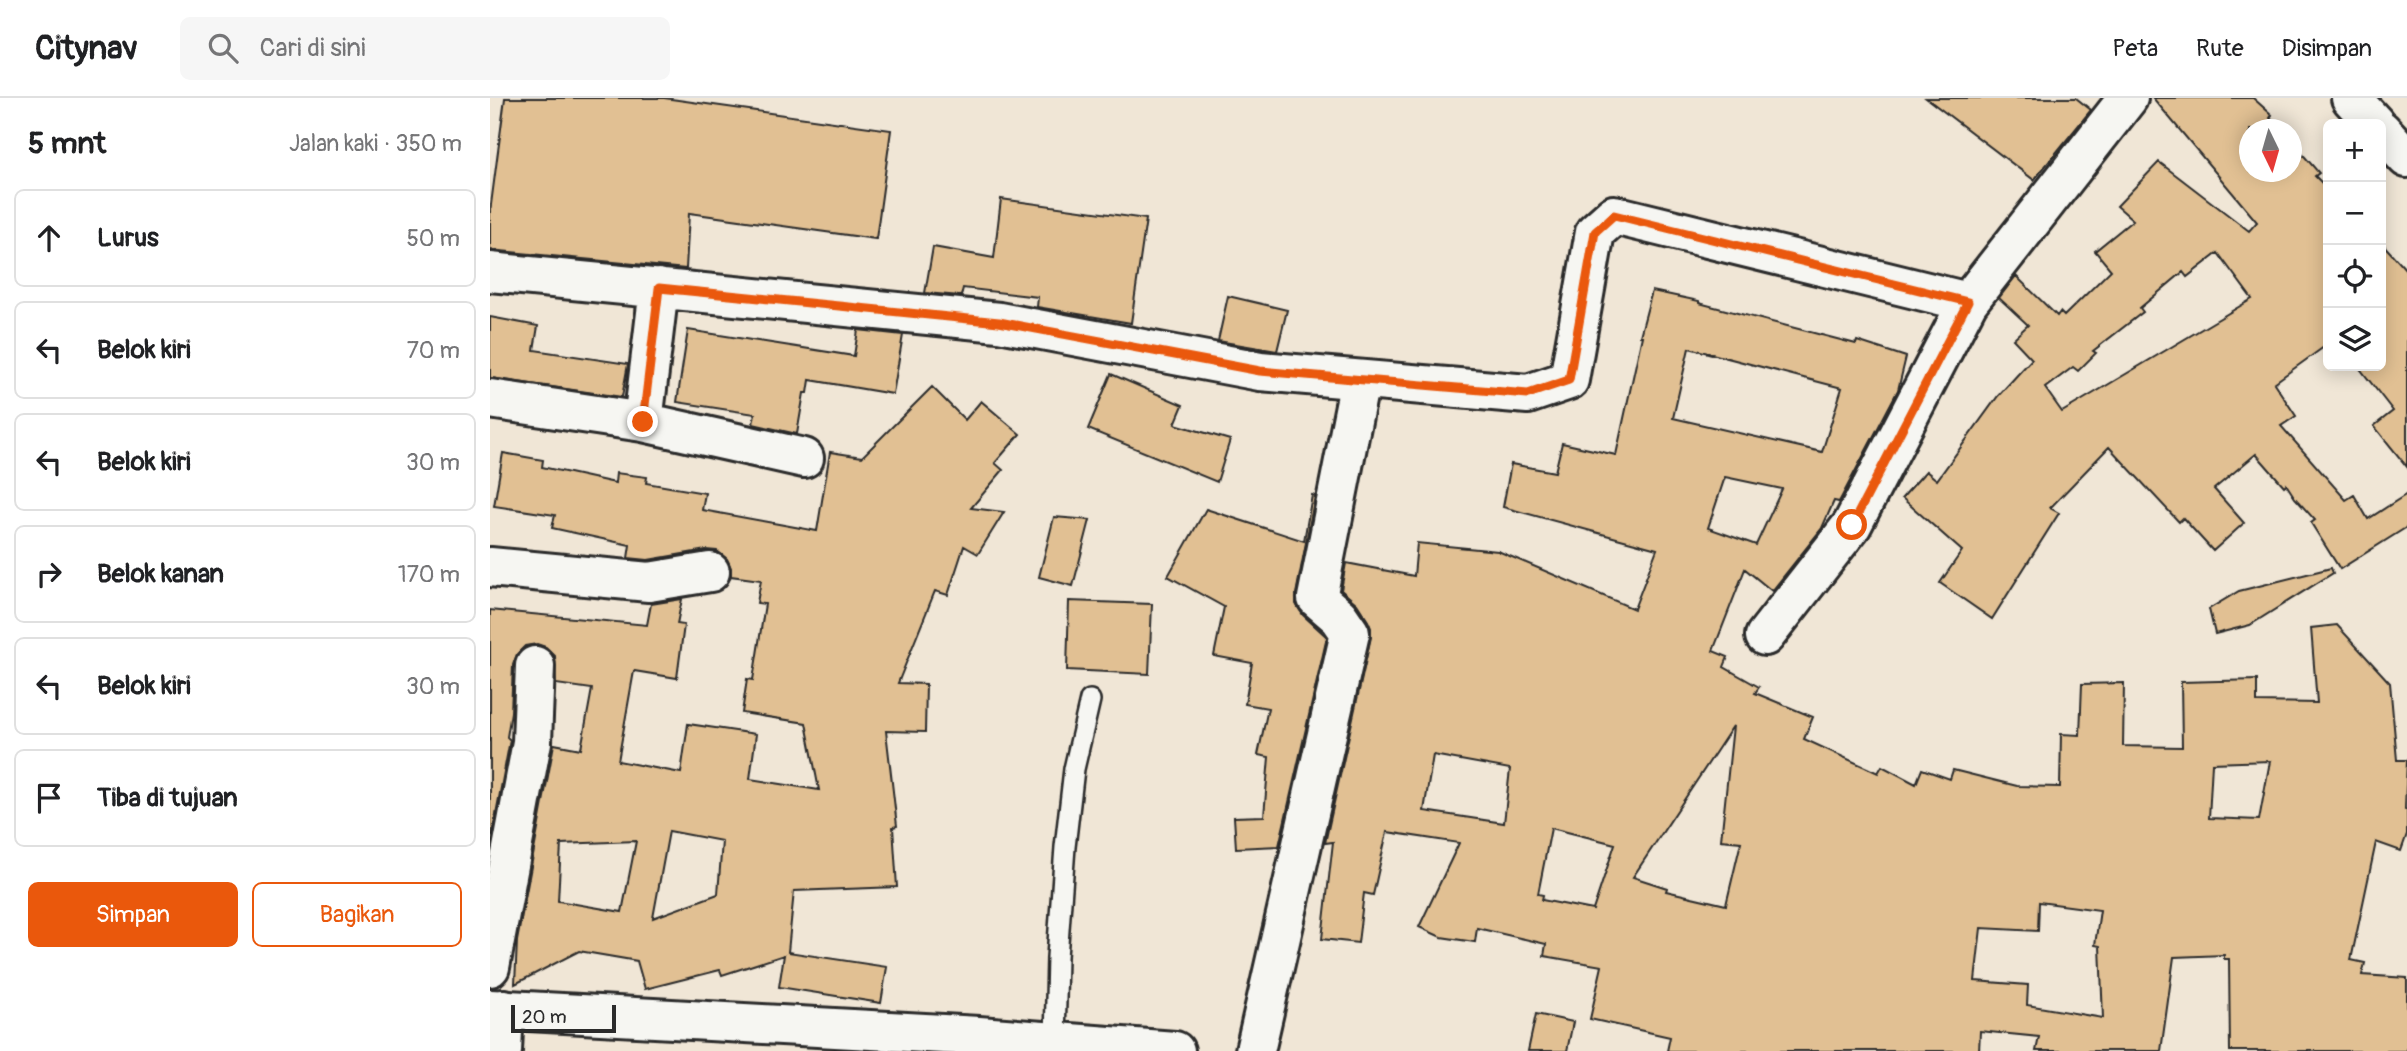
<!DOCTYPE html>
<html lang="id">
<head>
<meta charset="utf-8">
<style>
	body { margin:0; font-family:Pangolin,sans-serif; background:#f6f6f6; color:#202124 }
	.controls { position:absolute; right:21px; top:21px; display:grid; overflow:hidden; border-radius:10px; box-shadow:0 4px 18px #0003 }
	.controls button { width:63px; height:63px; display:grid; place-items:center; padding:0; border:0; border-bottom:2px solid #e0e0e0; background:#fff; color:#202124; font:35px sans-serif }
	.compass { position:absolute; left:1749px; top:21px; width:63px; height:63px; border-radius:50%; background:#fff; box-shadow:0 4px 18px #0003; rotate:175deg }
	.scale { position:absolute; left:21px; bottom:18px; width:105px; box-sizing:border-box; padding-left:7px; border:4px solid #2b2b2b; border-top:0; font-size:19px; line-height:24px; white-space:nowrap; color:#2b2b2b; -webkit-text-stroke:5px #f6f6f2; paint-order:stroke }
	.stop { position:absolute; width:21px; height:21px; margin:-16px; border:5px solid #ea580c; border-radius:50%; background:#fff }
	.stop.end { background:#ea580c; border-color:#fff; box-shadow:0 2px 7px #0008 }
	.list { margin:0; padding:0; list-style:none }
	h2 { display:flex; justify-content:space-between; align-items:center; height:91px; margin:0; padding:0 28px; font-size:30px }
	h2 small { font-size:23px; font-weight:400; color:#757577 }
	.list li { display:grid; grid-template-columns:46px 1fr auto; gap:21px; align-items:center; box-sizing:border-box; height:98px; margin:0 14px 14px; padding:0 14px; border:2px solid #e0e0e0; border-radius:10px }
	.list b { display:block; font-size:26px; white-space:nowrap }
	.list em { font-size:23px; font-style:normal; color:#757577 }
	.actions { display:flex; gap:14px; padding:21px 28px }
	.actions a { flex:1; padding:16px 0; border:2px solid #ea580c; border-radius:10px; text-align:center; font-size:24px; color:#ea580c }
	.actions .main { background:#ea580c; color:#fff }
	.icon { flex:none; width:38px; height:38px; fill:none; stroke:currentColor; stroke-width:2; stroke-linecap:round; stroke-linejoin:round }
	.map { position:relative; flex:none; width:1917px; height:953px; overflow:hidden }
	header { display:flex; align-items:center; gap:42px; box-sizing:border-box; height:98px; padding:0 35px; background:#fff; border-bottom:2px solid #e0e0e0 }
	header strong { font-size:33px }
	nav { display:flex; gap:38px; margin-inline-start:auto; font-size:24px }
	.search { width:490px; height:63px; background:#f6f6f6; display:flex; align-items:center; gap:18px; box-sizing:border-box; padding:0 24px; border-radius:10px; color:#757577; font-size:26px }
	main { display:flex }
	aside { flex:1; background:#fff }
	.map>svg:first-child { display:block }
	.building { fill:#e1c093; stroke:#2b2b2b; stroke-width:2; fill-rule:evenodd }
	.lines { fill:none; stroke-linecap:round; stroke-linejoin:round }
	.lane-casing { stroke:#2b2b2b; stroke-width:24 }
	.street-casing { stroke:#2b2b2b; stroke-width:44 }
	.secondary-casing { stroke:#2b2b2b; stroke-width:44 }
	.lane { stroke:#f6f6f2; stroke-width:19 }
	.street { stroke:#f6f6f2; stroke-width:38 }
	.secondary { stroke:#f6f6f2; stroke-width:38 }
	.route { stroke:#ea580c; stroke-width:9 }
</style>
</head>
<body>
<header>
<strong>Citynav</strong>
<div class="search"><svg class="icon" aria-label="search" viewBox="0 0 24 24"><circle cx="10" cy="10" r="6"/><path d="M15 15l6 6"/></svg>Cari di sini</div>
<nav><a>Peta</a><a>Rute</a><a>Disimpan</a></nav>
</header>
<main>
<aside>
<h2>5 mnt<small>Jalan kaki · 350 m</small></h2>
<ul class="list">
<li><svg class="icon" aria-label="ahead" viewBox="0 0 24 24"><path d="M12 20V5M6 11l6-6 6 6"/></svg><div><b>Lurus</b></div><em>50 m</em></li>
<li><svg class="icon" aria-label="left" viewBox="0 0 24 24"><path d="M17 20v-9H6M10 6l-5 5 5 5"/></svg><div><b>Belok kiri</b></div><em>70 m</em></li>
<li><svg class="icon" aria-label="left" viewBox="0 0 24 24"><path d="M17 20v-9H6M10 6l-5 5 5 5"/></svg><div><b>Belok kiri</b></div><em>30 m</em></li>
<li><svg class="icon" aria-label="right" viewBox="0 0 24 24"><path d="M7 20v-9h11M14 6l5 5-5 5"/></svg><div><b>Belok kanan</b></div><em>170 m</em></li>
<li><svg class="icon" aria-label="left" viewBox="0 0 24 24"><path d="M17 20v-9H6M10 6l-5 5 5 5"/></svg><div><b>Belok kiri</b></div><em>30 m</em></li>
<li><svg class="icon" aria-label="arrive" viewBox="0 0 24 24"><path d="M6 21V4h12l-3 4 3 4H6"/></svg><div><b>Tiba di tujuan</b></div></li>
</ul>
<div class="actions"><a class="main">Simpan</a><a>Bagikan</a></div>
</aside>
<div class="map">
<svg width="1917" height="953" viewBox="0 0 1917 953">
	<rect width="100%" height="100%" fill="#f0e6d6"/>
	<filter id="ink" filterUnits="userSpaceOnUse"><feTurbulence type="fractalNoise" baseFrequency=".0143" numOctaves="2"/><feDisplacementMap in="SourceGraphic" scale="14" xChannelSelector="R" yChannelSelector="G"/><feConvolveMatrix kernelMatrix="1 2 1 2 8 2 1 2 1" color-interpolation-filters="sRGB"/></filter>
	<g filter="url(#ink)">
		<path class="building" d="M15,0H174L401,32L386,141L199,115L196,171L0,152V114Z
			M1436,0H1586L1601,12L1544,82Z
			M1663,0H1763L1782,17L1780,20L1790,32H1760V74H1802V44L1829,75L1825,78L1838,91V246L1784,285L1806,318L1791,328L1856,402L1864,397L1878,421L1917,396V429L1850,471L1821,425L1825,422L1805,400L1796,386L1794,388L1766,356L1724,391L1754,425L1723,453L1693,420L1689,424L1619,349L1560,410L1569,415L1502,521L1450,485L1472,453L1412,400L1436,373L1447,382L1508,298L1542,261L1523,241L1538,227L1509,200L1526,178L1567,218L1570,214L1574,218L1621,172L1605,153L1643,122L1627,108L1669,64L1759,133L1767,124ZM1728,155L1762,201L1572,314L1555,290L1583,269L1588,273L1606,255L1603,253L1653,214L1650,210L1693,174L1697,179Z
			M511,101L656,121L641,225L547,209L548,199L473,190L471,198L435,195L443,149L504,160Z
			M1891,144L1917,173V369L1884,328L1903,313L1868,268H1891Z
			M1162,193L1209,203V205L1366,246L1367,243L1416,259L1408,292L1349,404L1344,403L1332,430L1282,493L1255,471L1223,553L1238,559L1234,569L1269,589L1265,595L1323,619L1314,641L1388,675L1392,668L1426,686L1432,671L1460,681L1463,672L1527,688L1570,689L1571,636L1590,637L1592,586L1634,585L1633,648L1692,649L1691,584L1767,582V604L1827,605L1821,530L1847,527L1900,585L1907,662H1917L1915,711L1917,712V736L1911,753L1886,744L1861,862L1875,865L1872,877L1917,880V953H1740L1739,861H1734V857L1684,859L1671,953H1546L1549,939L1490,933L1489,953H1177L1180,939L1100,921L1112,868L1054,858L1056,846L987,830L985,844L951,839L929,829L969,745L897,734L883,797L874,795L868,845L832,841L843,744L835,745L881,539V530L878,523L867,506L851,492L856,465L924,478L927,445L1008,453L1144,511L1167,451L1013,409L1021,366L1065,374L1072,345L1126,357L1152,238H1150ZM1199,250L1352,290L1332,354L1183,320ZM1235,379L1292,391L1266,447L1218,430ZM1243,628L1231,742L1251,744L1236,807L1176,793L1177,790L1143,779ZM943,657L1020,671L1014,725L934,713ZM1780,663L1769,722L1719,720L1722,665ZM1061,730L1125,746L1103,812L1052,802L1053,797L1048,796ZM1549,804L1610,812L1605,847L1610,848L1613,920L1537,907L1538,887L1485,883L1491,830L1548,833Z
			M738,198L797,212L787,253L728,243Z
			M0,219L48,228L44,252L138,266L132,299L0,280Z
			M198,232L364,258L368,232L413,237L403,296L320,282L318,295H314L307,336L263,326L265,316L187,304Z
			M621,276L693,307L685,326L740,342L727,384L598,331Z
			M442,289L475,322L491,303L530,336L505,365L513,372L481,410L514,414L488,456L474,448L458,497L445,493L408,585L436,586L435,634L396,633L407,728L403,729L407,789L304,793L298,854L397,869L391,905L289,889L294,857L232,877L230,872L155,891L147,863L89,853L25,886L27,843L64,646L91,651L102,591L66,586L65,558L56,549L47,546L35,548L27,556L23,567L21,614L17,639L20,642L2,737H0V512L157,527L161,506L192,501L187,526L194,527L187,580L144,573L128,663L191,675L198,626L266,636L260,681L329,692L316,625L252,615L257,581L263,582L275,506L267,505L271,482L241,478V470L237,461L227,453L216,452L158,462L138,460L140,447L62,430L65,417L4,408L13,355L53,362L52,369L125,385L126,375L157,379L156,385L215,395L212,412L327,433L340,354L372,359ZM179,733L232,743L228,796L163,820ZM146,743L132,814L68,803L71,746Z
			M822,397L825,398L806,496V506L813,517L837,539L789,748L746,750L744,719L774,718L779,659L768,657L778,610L755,606L762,565L724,558L734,509L678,478L716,411L814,443Z
			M564,419L600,422L583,488L549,479Z
			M1841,470L1843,475L1760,527L1725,536L1719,511L1749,493Z
			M579,503L662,506L659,576L577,572Z
			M1046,916L1083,924L1077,953H1038Z"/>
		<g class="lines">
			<g class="lane-casing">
				<path id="lane" d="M565,944L567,859L575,749L584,671L600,602"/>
			</g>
			<g class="street-casing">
				<path id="street" d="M0,174L509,224L770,273L1038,296L1079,282L1105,134L1124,117L1478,204L1638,0
					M0,301L153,324L314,360
					M153,324L169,190
					M0,469L159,484L220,474
					M1275,538L1362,427L1478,204
					M0,869L42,644L45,568
					M12,953L14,911
					M765,953L860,535L849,519L827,500L870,282"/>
			</g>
			<g class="secondary-casing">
				<path id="secondary" d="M1861,0L1885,26
					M1891,32L1917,60
					M0,911L489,938L685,953"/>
			</g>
			<use href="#lane" class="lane"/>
			<use href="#street" class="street"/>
			<use href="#secondary" class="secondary"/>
		</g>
	</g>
	<g class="lines" filter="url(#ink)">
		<path class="route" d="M153,324L169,190L509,224L770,273L1038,296L1079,282L1105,134L1124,117L1478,204L1362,427"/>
	</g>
</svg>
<div class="controls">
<button>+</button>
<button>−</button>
<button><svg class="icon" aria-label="locate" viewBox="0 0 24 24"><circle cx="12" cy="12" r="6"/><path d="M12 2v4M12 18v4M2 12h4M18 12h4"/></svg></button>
<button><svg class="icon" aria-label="layers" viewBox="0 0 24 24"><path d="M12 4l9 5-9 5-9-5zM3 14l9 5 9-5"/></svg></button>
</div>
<svg class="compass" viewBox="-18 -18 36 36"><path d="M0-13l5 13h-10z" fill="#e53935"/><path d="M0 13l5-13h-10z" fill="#757577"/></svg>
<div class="scale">20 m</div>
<div class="stop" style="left:1362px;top:427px"></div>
<div class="stop end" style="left:153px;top:324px"></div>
</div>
</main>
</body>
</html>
